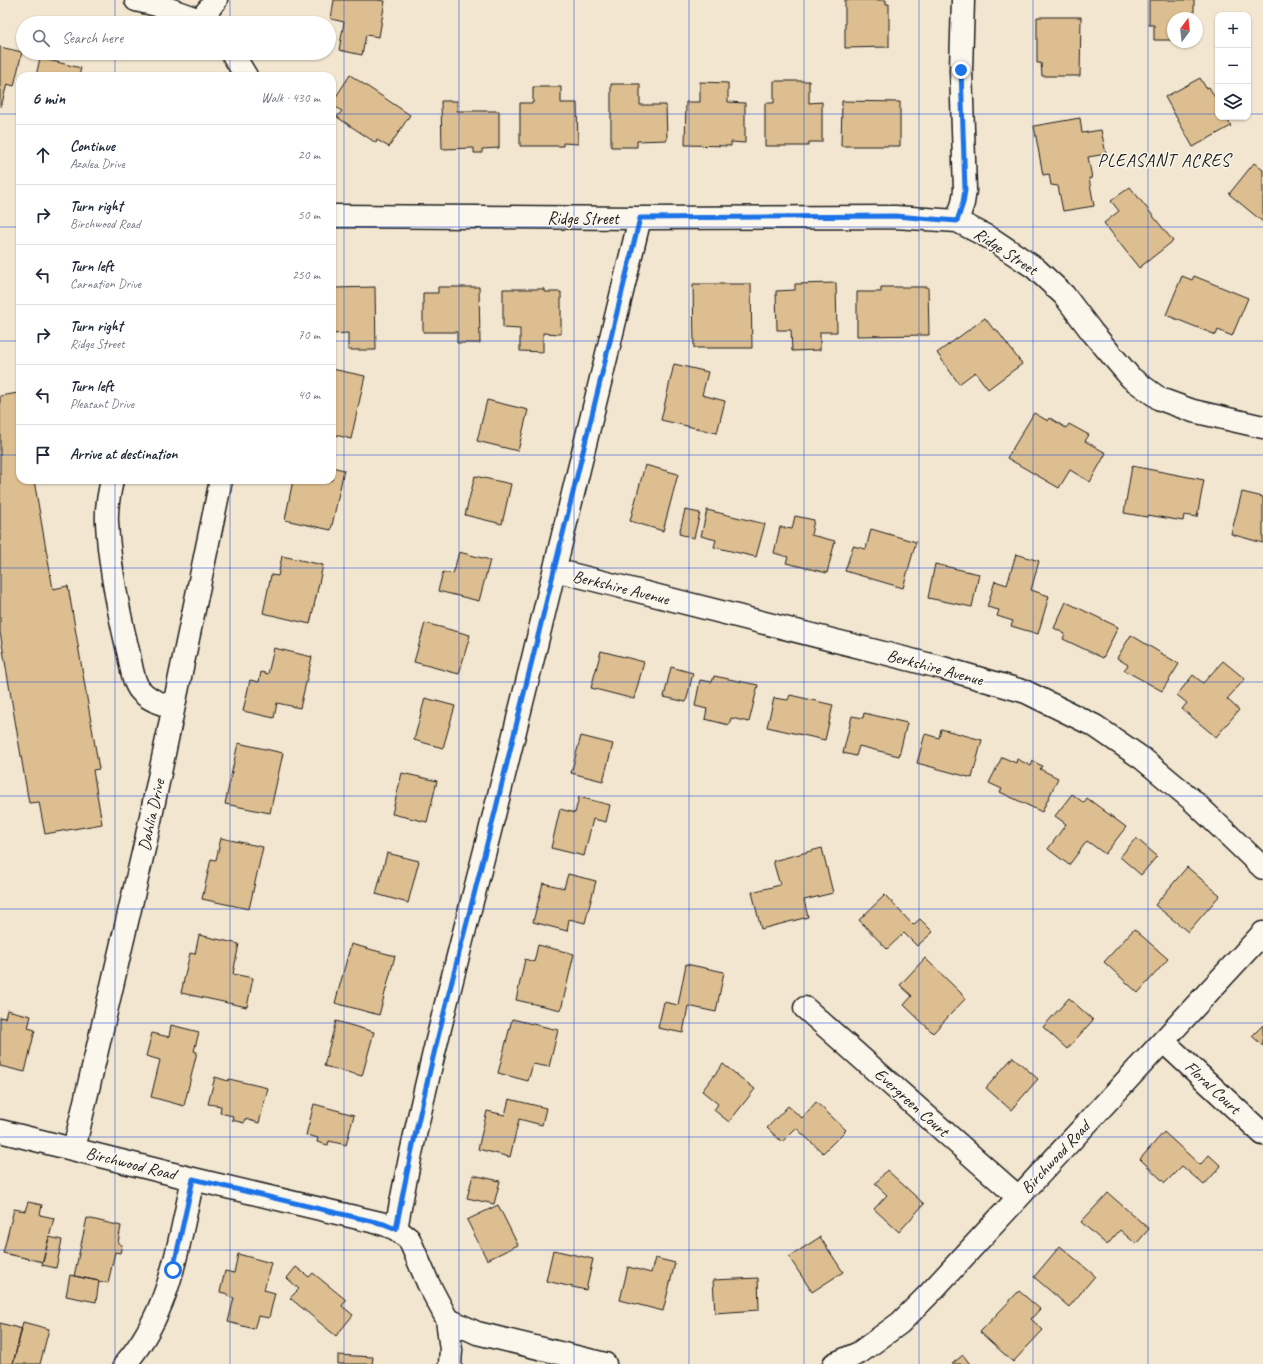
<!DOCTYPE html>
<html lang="en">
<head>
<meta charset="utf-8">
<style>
	body { margin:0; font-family:Caveat,sans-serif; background:#f2f2f3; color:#1f2937 }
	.controls { position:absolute; right:12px; top:12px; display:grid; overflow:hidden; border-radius:8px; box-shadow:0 1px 3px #0004 }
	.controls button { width:36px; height:36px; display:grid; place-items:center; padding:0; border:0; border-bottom:1px solid #e0e1e3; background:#fff; color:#1f2937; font:20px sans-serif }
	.compass { position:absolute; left:1167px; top:12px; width:36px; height:36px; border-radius:50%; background:#fff; box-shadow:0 1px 3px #0004; rotate:15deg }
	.stop { position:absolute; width:12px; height:12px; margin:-9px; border:3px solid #1a73e8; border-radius:50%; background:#fff }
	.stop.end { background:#1a73e8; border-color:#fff; box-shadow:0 1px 4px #0008 }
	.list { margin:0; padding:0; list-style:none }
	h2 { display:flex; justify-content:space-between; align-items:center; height:52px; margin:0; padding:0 16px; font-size:17px }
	h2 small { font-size:13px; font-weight:400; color:#747a83 }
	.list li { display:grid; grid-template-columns:26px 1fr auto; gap:12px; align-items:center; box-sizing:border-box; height:60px; padding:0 16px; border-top:1px solid #e0e1e3 }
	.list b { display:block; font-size:15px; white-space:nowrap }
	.list p { margin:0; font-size:13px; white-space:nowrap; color:#747a83 }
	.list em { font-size:13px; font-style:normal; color:#747a83 }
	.icon { flex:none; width:22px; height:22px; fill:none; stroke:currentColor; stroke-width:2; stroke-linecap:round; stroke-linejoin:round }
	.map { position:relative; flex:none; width:1263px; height:1364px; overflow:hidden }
	.search { position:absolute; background:#fff; box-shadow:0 1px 3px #0004; left:16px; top:16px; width:320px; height:44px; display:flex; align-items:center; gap:10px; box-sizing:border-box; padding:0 14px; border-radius:22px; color:#747a83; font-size:15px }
	.panel { position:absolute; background:#fff; box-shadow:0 1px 3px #0004; left:16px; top:72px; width:320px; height:412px; border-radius:12px }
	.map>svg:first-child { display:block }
	.building { fill:#ddbe90; stroke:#1c1c1c }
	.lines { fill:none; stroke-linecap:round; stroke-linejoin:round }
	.minor-casing { stroke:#1c1c1c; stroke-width:25 }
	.minor { stroke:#fbf7ec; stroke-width:22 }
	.route { stroke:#1a73e8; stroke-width:5 }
	.grid { fill:none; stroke:#1d4ed8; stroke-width:1; stroke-opacity:0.55 }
	.labels { text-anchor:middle; stroke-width:3; stroke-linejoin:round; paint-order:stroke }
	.street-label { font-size:17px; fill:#1c1c1c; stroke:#fbf7ec }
	.neighbourhood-label { font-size:18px; letter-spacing:1px; fill:#1c1c1c; stroke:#fbf7ec }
</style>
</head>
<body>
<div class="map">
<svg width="1263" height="1364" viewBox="0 0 1263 1364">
	<rect width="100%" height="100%" fill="#f2e6d0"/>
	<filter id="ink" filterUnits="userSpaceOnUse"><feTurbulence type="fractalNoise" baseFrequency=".025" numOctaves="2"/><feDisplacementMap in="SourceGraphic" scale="8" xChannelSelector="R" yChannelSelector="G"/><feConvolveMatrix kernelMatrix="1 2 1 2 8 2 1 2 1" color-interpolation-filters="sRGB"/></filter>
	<g filter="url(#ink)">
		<path class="building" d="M334,0H376L385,1L379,37L366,35L362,55L339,50L344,22L331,19Z
			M845,0H886V4H889V47L845,48Z
			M1149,0H1194V18H1173V40H1154V25H1149Z
			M1037,17H1081L1080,76H1042L1041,63H1037Z
			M0,47L22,52L14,86L7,84L1,107L0,106Z
			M40,58L81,68L79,76H36Z
			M350,75L410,115L389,147L377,140L376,143L337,117L342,111L332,105V103Z
			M1200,78L1206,88L1209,87L1218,103V117H1226L1231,126L1193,147L1165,97Z
			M774,81H809V103L822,102V142H809L808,146H765V103H774Z
			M700,82L728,83V102L745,103V143L731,142V146L685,145L686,102H700Z
			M611,84H640V105H666L667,140L637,141V147H611Z
			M533,87H561V103H577L578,144L563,143V146H520V103H533Z
			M441,101H457V111H499V148L482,149V153H474V148L442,149Z
			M842,101L900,102V146H841Z
			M1080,118L1082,133L1101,130L1106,154L1088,157L1092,178H1089L1094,206L1063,211L1058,186L1051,185L1049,174L1043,175L1034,126Z
			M1254,163L1263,170V222L1229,194Z
			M1130,187L1173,241L1139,268L1104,223L1119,211L1111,201Z
			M1182,276L1192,280L1194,276L1248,298L1232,336L1218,330L1216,335L1166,315Z
			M836,283L837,332H820V350L792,351L791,330H777L776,291L795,290V284Z
			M693,284H751L752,348H694Z
			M375,287L376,350H348V333L332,334V292H334V288Z
			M438,287H479L480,343H457V332H423V293H438Z
			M881,287H928L929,335L857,336V292H881Z
			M503,289H544V292H561V334L543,333V352L520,351V329L503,328Z
			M985,318L994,330L996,329L1022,364L988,389L975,372L959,384L937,353Z
			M674,364L708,372L702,395L725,401L717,433L661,420Z
			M332,369L365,376L351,439L332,434Z
			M18,393L20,402V480H34L53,589L68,586L99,769L93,770L102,824L45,834L39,802L29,803L0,632V396Z
			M487,400L528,410L518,451L477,441Z
			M1034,413L1048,421L1050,418L1066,428L1069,424L1089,435L1085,441L1106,453L1090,482L1070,470L1059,488L1007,458Z
			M645,465L678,474L663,531L630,521Z
			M1132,466L1204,480L1197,517L1184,515L1183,521L1148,515L1147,517L1124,513Z
			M332,467L344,470L331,530L285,520L293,480H332Z
			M475,476L511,484L502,524L465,515Z
			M1242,492L1263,497V543L1231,534Z
			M685,510L700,513L694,538L679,534Z
			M707,510L765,524L756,557L714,547L716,540L701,536Z
			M795,516L814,520L811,535L835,541L827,573L786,563L788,557L774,553L780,527L792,529Z
			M871,529L916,542L903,588L845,571L853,546L866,549Z
			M459,552L490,560L479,601L438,591L443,572L453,574Z
			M1016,554L1039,561L1031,590L1049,596L1038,634L1011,626L1013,621L997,616L999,610L987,607L995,581L1007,585Z
			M282,556L323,565L310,624L263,613L271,575L278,576Z
			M935,564L979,574L972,607L928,598Z
			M1066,602L1118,627L1103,658L1063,639L1065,634L1054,628Z
			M425,623L470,635L459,674L414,662Z
			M1131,635L1179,664L1162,691L1124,670L1128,665L1117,658Z
			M274,648L312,657L300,708L277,703L274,718L243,711L250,680L259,682L261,672L268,674Z
			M601,651L644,662L634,699L591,688Z
			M1223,661L1245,679L1227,699L1239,710L1216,737L1182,709L1187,703L1177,695L1193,675L1203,683Z
			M671,667L693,673L686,702L664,697Z
			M714,676L758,685L749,722L731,718L729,725L705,719L707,709L695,706L700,680L712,682Z
			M790,695L833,705L825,740L767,727L774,698L788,700Z
			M425,698L455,706L443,748L414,740Z
			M864,713L907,723L899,756L859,746L856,756L843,753L852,716L863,718Z
			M941,729L982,740L972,778L917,763L925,734L939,738Z
			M581,736L613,744L603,781L571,773Z
			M238,743L283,753L270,813L225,804Z
			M1002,757L1016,763L1017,759L1031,766L1033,761L1042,766L1040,769L1058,778L1042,812L1000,792L1002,789L989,783Z
			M402,773L437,781L427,822L392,814Z
			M1072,794L1084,803L1087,798L1126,827L1105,854L1087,841L1069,865L1048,849L1066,824L1055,816Z
			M579,797L610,805L606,822L593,819L584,856L551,848L560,809L575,813Z
			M221,838L263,847L249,909L202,899L211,859L216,860Z
			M1136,838L1157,856L1141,875L1120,857Z
			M822,848L833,893L804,900L808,917L761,929L752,892L780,885L773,861Z
			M387,853L419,861L408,903L376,894Z
			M1187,867L1220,895L1188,932L1155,905Z
			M568,874L596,881L585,923L569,919L567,931L533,922L543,883L564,888Z
			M885,895L913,925L920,919L933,932L917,946L904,933L887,949L859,920Z
			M1134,929L1168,959L1138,993L1104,962Z
			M199,935L239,944L233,974L253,978L247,1007L181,993L190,953L195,954Z
			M351,944L395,956L379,1015L335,1003Z
			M538,945L574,954L561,1010L516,1000L525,959L534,962Z
			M925,958L966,998L933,1033L904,1005L912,996L900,985Z
			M686,964L724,972L716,1012L688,1006L683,1033L658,1028L664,1002L678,1005Z
			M1069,998L1093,1020L1067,1049L1043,1027Z
			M7,1010L31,1016L28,1028L35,1030L25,1072L0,1066V1017L5,1018Z
			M512,1019L558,1030L549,1067L533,1064L528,1081L498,1073Z
			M336,1021L374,1032L362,1076L324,1066Z
			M171,1025L199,1032L194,1051L197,1052L184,1106L151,1097L160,1060L146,1056L152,1033L169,1037Z
			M1263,1025V1046L1252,1036Z
			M1013,1057L1038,1079L1011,1110L986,1088Z
			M723,1064L755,1089L729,1122L714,1110L718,1104L702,1091Z
			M215,1077L228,1081L229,1079L268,1088L259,1123L245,1119L244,1123L232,1120L233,1116L220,1113L221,1106L208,1104Z
			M509,1099L546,1108L542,1125L519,1119L510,1157L478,1149L487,1111L505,1115Z
			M816,1102L846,1130L823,1153L796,1128L782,1142L767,1128L788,1106L802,1118Z
			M314,1104L354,1115L346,1145L329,1141L328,1145L317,1142L318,1138L306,1135Z
			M1164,1132L1200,1165L1209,1155L1221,1166L1204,1185L1182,1166L1165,1183L1140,1159Z
			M887,1170L924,1204L899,1232L874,1209L887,1195L875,1184Z
			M473,1175L500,1181L494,1204L467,1198Z
			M1108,1193L1149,1229L1136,1244L1120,1230L1107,1245L1081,1222Z
			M28,1202L42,1205L40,1215L54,1218L43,1262L3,1253L14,1209L25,1211Z
			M498,1205L518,1245L487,1260L467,1220Z
			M87,1218L121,1226L118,1243L122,1245L120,1253L115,1252L108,1283L74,1276Z
			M49,1237L62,1240L56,1268L42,1265Z
			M820,1237L843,1272L812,1292L789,1257Z
			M1060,1246L1095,1276L1069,1307L1034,1277Z
			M553,1250L593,1259L586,1290L546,1281Z
			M238,1254L271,1263L264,1290L275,1293L269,1318L258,1316L254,1329L228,1322L234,1298L227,1296L228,1294L220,1292L225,1271L234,1273Z
			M655,1258L675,1263L663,1311L620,1300L628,1267L651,1273Z
			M296,1267L309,1277L313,1273L346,1300L342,1306L353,1315L336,1336L290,1298L299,1289L287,1278Z
			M70,1275L99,1281L96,1302L66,1296Z
			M758,1278L759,1310L715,1313L713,1280Z
			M1019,1291L1040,1309L1031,1319L1043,1330L1013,1362L980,1332Z
			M23,1322L49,1329L40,1364H13Z
			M0,1323L22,1329L13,1364H0Z
			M338,1355L373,1357L372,1364H338Z
			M963,1355L970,1364H952Z"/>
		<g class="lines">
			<g class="minor-casing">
				<path id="minor" d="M136,0L161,6L200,20L203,23
					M200,20L216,0
					M232,53L246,76
					M332,216L640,218L895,217L957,221L992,239L1035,268L1064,295L1092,332L1131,378L1160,399L1193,411L1263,427
					M957,221L963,203L965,190L961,70L963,0
					M112,480C109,494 106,508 107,522C109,565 118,609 128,651C131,663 132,679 139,689C148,700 160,703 173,708
					M555,570L943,668L1026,692L1095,726L1143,759L1191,799L1263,868
					M805,1008L1018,1197
					M1163,1041L1263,1134
					M0,1131L193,1179L384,1224L396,1229L409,1239L428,1283L447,1319L477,1333L605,1364
					M74,1149L146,840L221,480
					M396,1229C422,1087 461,947 496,807C545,611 593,415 640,218
					M447,1319L451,1350L450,1364
					M125,1364C171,1311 178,1245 193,1179
					M834,1364L859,1353L900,1323L930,1293L1263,933"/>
			</g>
			<use href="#minor" class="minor"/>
		</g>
	</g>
	<g class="lines" filter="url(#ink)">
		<path class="route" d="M173,1270L193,1179L384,1224L396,1229C422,1089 460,951 495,812C544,615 593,417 640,218L895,216L957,221L963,203L965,190L961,70"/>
	</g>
	<path class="grid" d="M115,0V23M230,0V23M344,0V1364M459,0V1364M574,0V1364M689,0V1364M804,0V1364M919,0V1364M1033,0V1364M1148,0V1364M115,53V76M230,53V76M0,114H20M332,114H1218M1248,114H1263M0,227H20M332,227H1263M0,341H20M332,341H1263M0,455H20M332,455H1263M115,480V1364M230,480V1364M0,568H1263M0,682H1263M0,796H1263M0,909H1263M0,1023H1263M0,1137H1263M0,1250H1263"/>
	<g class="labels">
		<g class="street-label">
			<text x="583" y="224">Ridge Street</text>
			<text transform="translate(1006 251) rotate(33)" y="6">Ridge Street</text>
			<text transform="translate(621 587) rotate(14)" y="6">Berkshire Avenue</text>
			<text transform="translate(935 667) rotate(15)" y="6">Berkshire Avenue</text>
			<text transform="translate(151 815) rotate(-78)" y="6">Dahlia Drive</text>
			<text transform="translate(1213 1087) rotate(43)" y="6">Floral Court</text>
			<text transform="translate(912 1102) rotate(42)" y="6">Evergreen Court</text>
			<text transform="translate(1055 1157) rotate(-47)" y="6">Birchwood Road</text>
			<text transform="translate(131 1163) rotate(14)" y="6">Birchwood Road</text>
		</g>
		<g class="neighbourhood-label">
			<text x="1164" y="166">PLEASANT ACRES</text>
		</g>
	</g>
</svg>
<div class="controls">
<button>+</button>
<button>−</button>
<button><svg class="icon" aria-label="layers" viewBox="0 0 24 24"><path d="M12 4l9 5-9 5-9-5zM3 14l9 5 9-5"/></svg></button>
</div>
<svg class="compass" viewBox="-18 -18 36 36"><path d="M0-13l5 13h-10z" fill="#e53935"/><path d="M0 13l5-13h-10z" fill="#747a83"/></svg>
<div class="stop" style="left:173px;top:1270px"></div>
<div class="stop end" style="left:961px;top:70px"></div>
<div class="search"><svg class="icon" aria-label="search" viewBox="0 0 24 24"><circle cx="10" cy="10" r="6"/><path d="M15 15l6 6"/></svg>Search here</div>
<section class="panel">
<h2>6 min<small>Walk · 430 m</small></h2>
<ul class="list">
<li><svg class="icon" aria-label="ahead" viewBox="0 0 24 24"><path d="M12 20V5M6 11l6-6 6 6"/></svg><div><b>Continue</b><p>Azalea Drive</p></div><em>20 m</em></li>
<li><svg class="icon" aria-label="right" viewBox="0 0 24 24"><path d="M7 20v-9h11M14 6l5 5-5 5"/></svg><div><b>Turn right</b><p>Birchwood Road</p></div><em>50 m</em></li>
<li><svg class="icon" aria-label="left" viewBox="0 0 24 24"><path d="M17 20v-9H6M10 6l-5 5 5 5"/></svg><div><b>Turn left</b><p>Carnation Drive</p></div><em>250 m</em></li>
<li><svg class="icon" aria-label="right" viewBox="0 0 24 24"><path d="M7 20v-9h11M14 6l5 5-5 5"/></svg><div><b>Turn right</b><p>Ridge Street</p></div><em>70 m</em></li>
<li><svg class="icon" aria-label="left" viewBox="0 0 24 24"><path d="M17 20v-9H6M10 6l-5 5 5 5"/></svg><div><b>Turn left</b><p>Pleasant Drive</p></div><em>40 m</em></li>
<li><svg class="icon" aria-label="arrive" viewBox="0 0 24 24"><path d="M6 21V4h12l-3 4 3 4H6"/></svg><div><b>Arrive at destination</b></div></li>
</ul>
</section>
</div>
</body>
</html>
